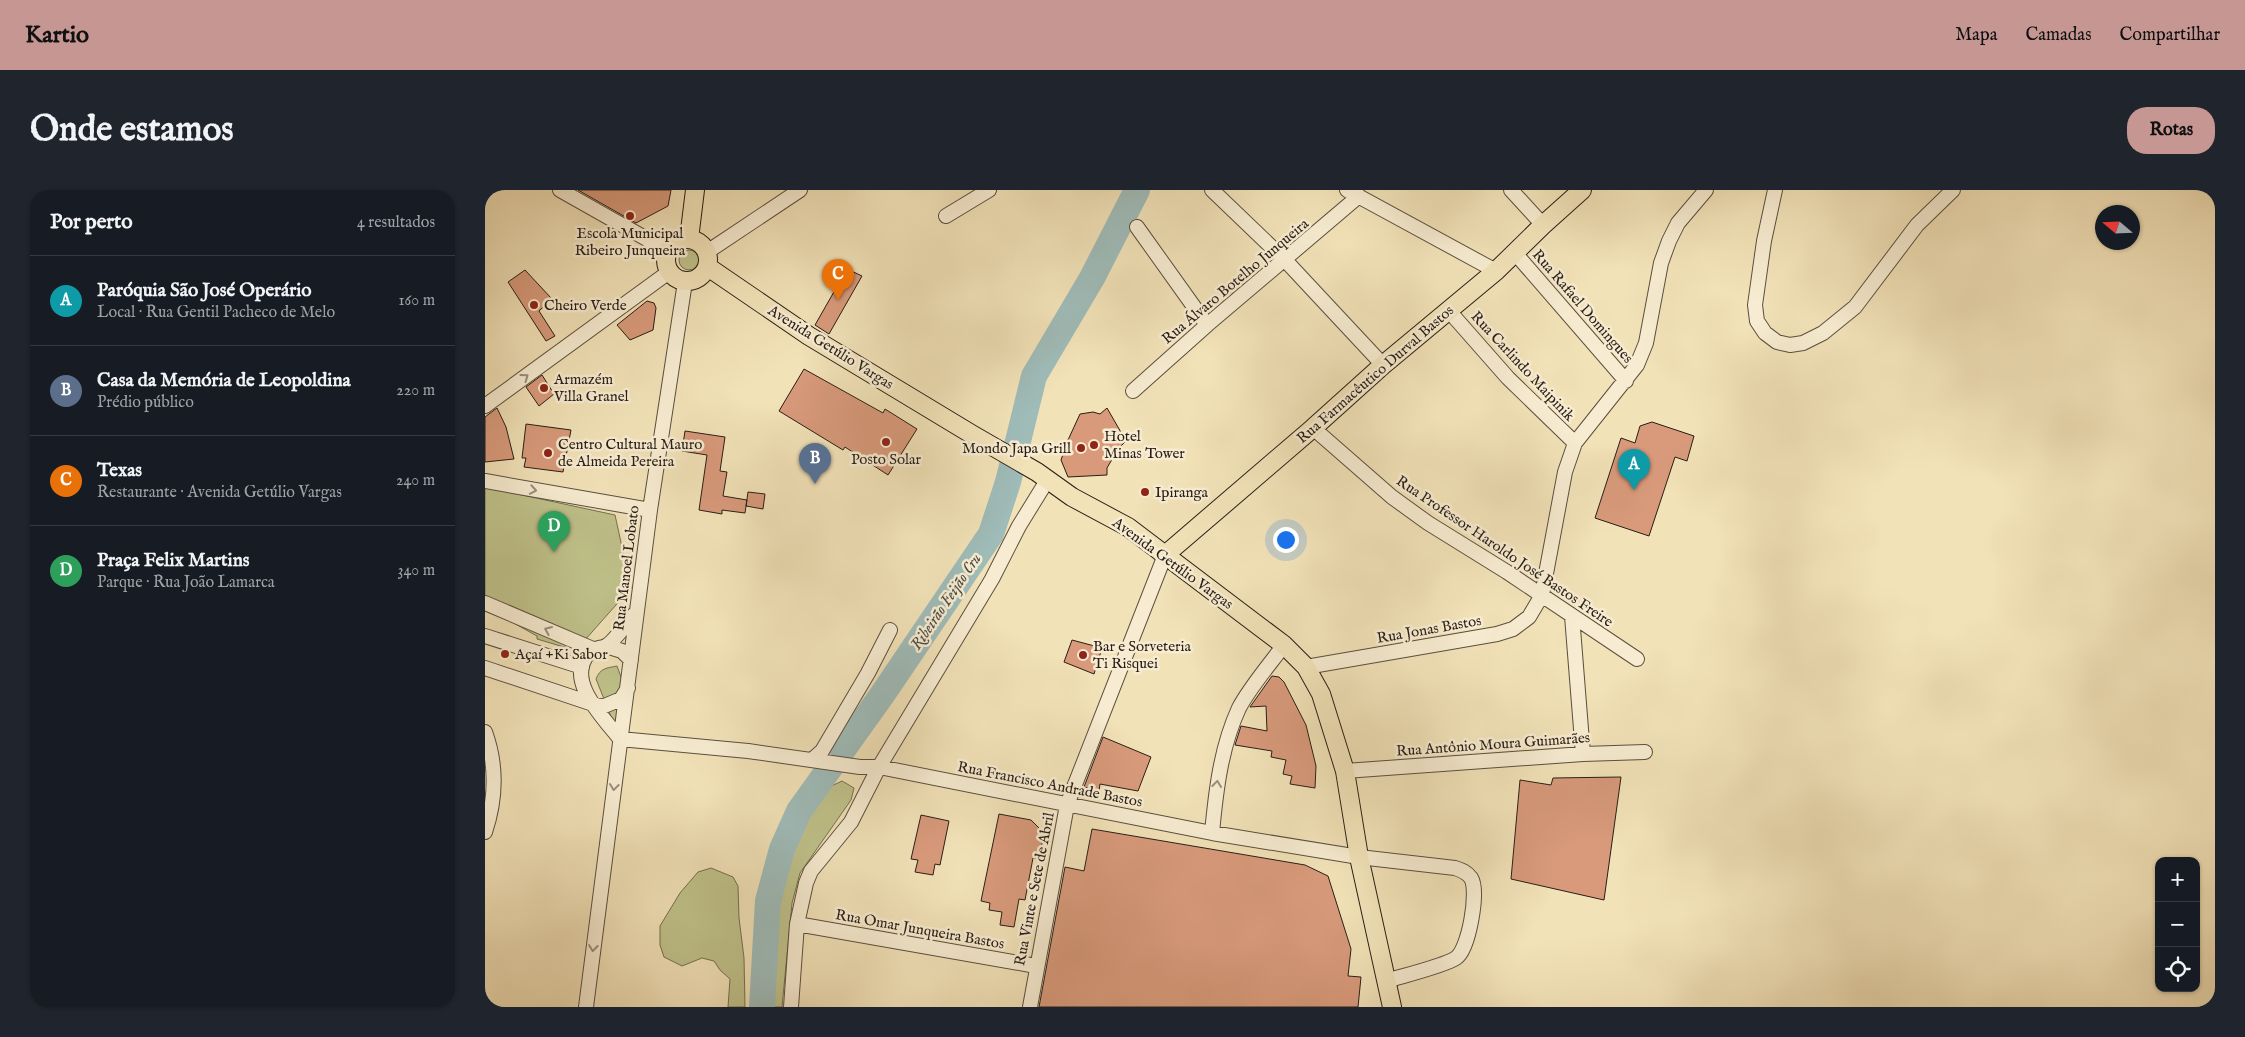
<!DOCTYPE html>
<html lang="pt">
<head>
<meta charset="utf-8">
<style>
	body { margin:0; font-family:"IM FELL English",serif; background:#20242c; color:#f1f3f6 }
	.controls { position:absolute; right:15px; bottom:15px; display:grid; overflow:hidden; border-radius:10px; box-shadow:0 1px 4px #0004 }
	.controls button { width:45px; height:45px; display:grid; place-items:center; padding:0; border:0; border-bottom:1px solid #363941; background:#171b24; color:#f1f3f6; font:25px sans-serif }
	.compass { position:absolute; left:1610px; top:15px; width:45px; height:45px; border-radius:50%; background:#171b24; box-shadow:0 1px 4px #0004; rotate:289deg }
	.you { position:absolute; left:800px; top:349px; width:18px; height:18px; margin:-12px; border:4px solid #fff; border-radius:50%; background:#1a73e8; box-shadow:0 0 0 8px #1a73e833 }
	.badge { display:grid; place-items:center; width:32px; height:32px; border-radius:50%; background:#c59692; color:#fff; font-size:16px; font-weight:700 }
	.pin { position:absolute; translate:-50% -41px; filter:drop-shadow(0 1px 2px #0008) }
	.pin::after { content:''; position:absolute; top:26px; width:18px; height:15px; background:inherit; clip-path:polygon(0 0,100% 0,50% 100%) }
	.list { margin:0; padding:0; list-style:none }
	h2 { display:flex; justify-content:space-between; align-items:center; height:65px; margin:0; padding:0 20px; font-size:21px }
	h2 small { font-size:16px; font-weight:400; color:#9ea1a6 }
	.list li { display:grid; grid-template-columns:32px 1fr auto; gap:15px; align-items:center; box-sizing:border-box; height:90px; padding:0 20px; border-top:1px solid #363941 }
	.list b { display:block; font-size:19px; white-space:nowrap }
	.list p { margin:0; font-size:16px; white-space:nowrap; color:#9ea1a6 }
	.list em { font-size:16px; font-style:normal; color:#9ea1a6 }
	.icon { flex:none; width:28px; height:28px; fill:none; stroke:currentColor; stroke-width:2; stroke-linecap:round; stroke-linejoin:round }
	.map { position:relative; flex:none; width:1730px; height:817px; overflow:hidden; border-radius:20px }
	header { display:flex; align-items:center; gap:30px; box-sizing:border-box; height:70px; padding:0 25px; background:#c59692; color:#111 }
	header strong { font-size:24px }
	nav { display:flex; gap:28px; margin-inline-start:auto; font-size:18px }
	.intro { display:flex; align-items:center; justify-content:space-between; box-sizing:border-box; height:120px; padding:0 30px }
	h1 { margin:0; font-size:35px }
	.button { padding:12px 22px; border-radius:20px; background:#c59692; color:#111; font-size:18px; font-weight:700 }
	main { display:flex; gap:30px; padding:0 30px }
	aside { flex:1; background:#171b24; border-radius:20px; box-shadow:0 1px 4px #0004 }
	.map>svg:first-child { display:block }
	.green { fill:#c0c28b; stroke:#747051 }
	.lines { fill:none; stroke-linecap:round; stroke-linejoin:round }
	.river { stroke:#9fbcb9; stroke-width:26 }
	.building { fill:#d89a7b; stroke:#281e17 }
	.minor-casing { stroke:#5a4f3f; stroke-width:16 }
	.major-casing { stroke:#281e17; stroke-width:20 }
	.minor { stroke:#f7ecd1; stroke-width:14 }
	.major { stroke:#f2e2b8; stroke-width:18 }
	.oneway { stroke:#9a8f7d }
	.poi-dot { fill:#8f2418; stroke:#f7ecd1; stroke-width:2 }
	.labels { text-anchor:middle; stroke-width:5; stroke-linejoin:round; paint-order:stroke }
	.poi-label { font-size:15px; fill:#281e17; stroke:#f7ecd1; text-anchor:start }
	.street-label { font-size:15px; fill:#281e17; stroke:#f7ecd1 }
	.water-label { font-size:16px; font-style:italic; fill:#4c4d48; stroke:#f7ecd1 }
</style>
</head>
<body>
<header>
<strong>Kartio</strong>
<nav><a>Mapa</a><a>Camadas</a><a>Compartilhar</a></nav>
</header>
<div class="intro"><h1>Onde estamos</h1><a class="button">Rotas</a></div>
<main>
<aside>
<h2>Por perto<small>4 resultados</small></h2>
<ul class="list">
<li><span class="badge" style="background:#0f9aa8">A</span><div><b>Paróquia São José Operário</b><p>Local · Rua Gentil Pacheco de Melo</p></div><em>160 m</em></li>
<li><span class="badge" style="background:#5c6f8a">B</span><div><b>Casa da Memória de Leopoldina</b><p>Prédio público</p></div><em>220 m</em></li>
<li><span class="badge" style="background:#e8710a">C</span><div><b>Texas</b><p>Restaurante · Avenida Getúlio Vargas</p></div><em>240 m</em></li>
<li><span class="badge" style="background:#2e9e5b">D</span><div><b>Praça Felix Martins</b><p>Parque · Rua João Lamarca</p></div><em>340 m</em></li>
</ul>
</aside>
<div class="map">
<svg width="1730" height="817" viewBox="0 0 1730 817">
	<rect width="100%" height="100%" fill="#f2e2b8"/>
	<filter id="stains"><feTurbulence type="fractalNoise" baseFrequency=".004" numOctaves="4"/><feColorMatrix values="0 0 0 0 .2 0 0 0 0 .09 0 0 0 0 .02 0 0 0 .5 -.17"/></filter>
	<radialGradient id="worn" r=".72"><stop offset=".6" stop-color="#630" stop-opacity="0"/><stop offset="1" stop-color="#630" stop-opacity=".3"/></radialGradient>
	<path class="green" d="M194 70a10 10 0 1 1 20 0a10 10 0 1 1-20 0Z
		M0,297L130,325L146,398L92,459L84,457L82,458L52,449V446L0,417Z
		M132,476L140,498L139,525L129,534L111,489C115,478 122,478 132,476Z
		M357,591L369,598L366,610L315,683L307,713L297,817H283L288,743L287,713L300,663L311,635L327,612L338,600Z
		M226,678L248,687L253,696L254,728L259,768L260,817H243L245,789L235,780L229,771L217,768L197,776L179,767L175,755V736L195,703L213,682Z"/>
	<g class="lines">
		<path class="river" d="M277,817L283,711L297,659L314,621L397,505L506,344L523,292L549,186L607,88L652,0"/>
	</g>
	<path class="building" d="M93,0H186L183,16L151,33Z
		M362,79L377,86L344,144L330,135Z
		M40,80L67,109L54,121L70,146L61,151L23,92Z
		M162,111L169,113L171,118L168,140L145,150L132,135Z
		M319,179L398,223L400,219L432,239L403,285L360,257L358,260L294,221Z
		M57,185L69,204L54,216L41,197Z
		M12,218L21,237L29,269L0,272V227Z
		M622,218L641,251L633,259L622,278V285L583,287L576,270L583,250L595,224L608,222L615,224Z
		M1167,232L1209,246L1202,271L1190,267L1164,346L1110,328L1136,248L1150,253L1155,236Z
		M41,234L86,240L78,282L39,277L41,268H37Z
		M200,241L240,247L235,281L242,282L238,306L262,310L260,323L237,320V324L214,320L222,265L197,261Z
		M263,302L280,304L278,319L261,316Z
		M587,450L617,458L609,484L579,472Z
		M787,486L794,487L799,492L821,535L831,576L830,598L805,594L807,586L798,584L801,570L786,567L787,561L750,555L756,536L782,541L781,516L765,517Z
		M618,547L666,567L653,601L615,594L614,601L599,597Z
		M1136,587L1119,710L1026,689L1035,590L1066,595L1068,588Z
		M514,624L546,630L559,643L554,669L548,668L540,710L534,709L529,737L515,735L517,722L504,720L505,713L496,711Z
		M436,625L464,631L455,675L450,674L448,685L430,682L433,670L426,669Z
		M607,639L820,675L843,686L866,759L863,786L876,787L873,817H554L580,677L599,681Z"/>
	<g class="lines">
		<g class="minor-casing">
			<path id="minor" d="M75,0L183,61
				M727,0L800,70L898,175
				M862,0L1011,81
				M1026,0L1058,35
				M1290,0L1279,51L1270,115L1272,131L1280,143L1292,152L1305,155L1318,153L1338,143L1370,117L1432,35L1468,0
				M461,26L504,0
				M652,37L722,135
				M222,62L315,0
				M1030,63L1141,191
				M964,121L1023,188L1090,253
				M648,201L722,135L874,6
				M0,216L184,82
				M828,238L907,307L943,333L1022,382L1152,469
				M0,291L165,320
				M0,413L108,459
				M1087,426L1098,564
				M0,446L97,477
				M121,456L137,461L146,470
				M821,477L1012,444L1028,439L1044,427L1057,405L1080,282L1090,253L1152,175L1161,153L1176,73L1184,51L1193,33L1221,0
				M0,478L117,517L136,509L143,498
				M0,542C12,575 11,609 0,642
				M135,549L263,561L375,577H394L727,643L874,667L970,678C976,680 982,682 986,688C994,701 984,759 971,768C959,776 917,786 901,791
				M135,549C119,528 79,490 104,463C109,457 115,459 121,456C129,452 145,429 152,421
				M327,570L337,561L383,483L405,440
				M860,581L1098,564L1160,562
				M727,643C731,600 736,557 754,518C765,497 785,474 799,455
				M312,734L551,776
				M101,817L165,320L200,92
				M306,817L312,734L321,693L326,681L366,632L394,577L507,389L534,336L563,289
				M545,817L582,615L680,365"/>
		</g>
		<g class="major-casing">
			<path id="major" d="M181 70a21 21 0 1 1 42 0a21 21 0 1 1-42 0Z
				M204,49L210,0
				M223,77L324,146L488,245L552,282L587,307L643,337L799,455L821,477L836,504L860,581L874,667L907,817
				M680,365L828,238L898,175L1011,81L1058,35L1097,0"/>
		</g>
		<use href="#minor" class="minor"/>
		<use href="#major" class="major"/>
	</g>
	<defs><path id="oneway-chevron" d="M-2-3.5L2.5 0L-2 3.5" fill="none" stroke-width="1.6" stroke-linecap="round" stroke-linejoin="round" transform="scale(1.25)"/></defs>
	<g class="oneway">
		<use href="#oneway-chevron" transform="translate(40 187) rotate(-36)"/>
		<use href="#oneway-chevron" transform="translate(48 300) rotate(10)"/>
		<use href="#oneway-chevron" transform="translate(63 440) rotate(-157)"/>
		<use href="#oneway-chevron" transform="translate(732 594) rotate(-83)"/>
		<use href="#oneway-chevron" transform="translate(129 597) rotate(97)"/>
		<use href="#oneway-chevron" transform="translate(108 758) rotate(97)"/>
	</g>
	<g class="poi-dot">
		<circle cx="145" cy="26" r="5"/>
		<circle cx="49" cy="115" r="5"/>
		<circle cx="59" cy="198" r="5"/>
		<circle cx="401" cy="252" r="5"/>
		<circle cx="609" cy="255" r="5"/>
		<circle cx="596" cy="258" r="5"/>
		<circle cx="63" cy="263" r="5"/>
		<circle cx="660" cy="302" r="5"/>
		<circle cx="20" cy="464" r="5"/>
		<circle cx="598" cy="465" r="5"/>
	</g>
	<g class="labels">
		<g class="poi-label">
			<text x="145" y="48" text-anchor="middle">Escola Municipal<tspan x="145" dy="17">Ribeiro Junqueira</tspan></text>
			<text x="59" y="120">Cheiro Verde</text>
			<text x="69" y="194">Armazém<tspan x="69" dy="17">Villa Granel</tspan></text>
			<text x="619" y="251">Hotel<tspan x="619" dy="17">Minas Tower</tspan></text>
			<text x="73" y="259">Centro Cultural Mauro<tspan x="73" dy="17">de Almeida Pereira</tspan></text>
			<text x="586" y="263" text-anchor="end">Mondo Japa Grill</text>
			<text x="401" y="274" text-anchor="middle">Posto Solar</text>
			<text x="670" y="307">Ipiranga</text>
			<text x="608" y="461">Bar e Sorveteria<tspan x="608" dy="17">Ti Risquei</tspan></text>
			<text x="30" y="469">Açaí +Ki Sabor</text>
		</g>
		<g class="street-label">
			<text transform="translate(750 91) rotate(-40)" y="5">Rua Álvaro Botelho Junqueira</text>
			<text transform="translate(1098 116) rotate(49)" y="5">Rua Rafael Domingues</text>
			<text transform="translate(346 157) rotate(32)" y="5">Avenida Getúlio Vargas</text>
			<text transform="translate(1038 176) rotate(47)" y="5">Rua Carlindo Maipinik</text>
			<text transform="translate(890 184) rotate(-41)" y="5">Rua Farmacêutico Durval Bastos</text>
			<text transform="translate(1020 361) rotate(34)" y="5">Rua Professor Haroldo José Bastos Freire</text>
			<text transform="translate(688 373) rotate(36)" y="5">Avenida Getúlio Vargas</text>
			<text transform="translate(141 378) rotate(-83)" y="5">Rua Manoel Lobato</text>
			<text transform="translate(944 439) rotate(-10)" y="5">Rua Jonas Bastos</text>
			<text transform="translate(1008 554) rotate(-4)" y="5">Rua Antônio Moura Guimarães</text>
			<text transform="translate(565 594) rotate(11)" y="5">Rua Francisco Andrade Bastos</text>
			<text transform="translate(549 699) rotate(-79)" y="5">Rua Vinte e Sete de Abril</text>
			<text transform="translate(435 739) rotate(10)" y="5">Rua Omar Junqueira Bastos</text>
		</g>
		<g class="water-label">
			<text transform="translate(460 411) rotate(-56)" y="6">Ribeirão Feijão Cru</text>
		</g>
	</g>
	<rect width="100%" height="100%" filter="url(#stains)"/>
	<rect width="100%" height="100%" fill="url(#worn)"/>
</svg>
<div class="controls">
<button>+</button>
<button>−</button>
<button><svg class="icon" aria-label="locate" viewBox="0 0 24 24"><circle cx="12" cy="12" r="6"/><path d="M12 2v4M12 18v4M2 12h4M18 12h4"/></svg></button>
</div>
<svg class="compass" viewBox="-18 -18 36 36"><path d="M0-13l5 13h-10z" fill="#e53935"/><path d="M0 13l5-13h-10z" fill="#9ea1a6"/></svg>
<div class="you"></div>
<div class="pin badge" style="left:1149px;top:300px;background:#0f9aa8">A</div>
<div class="pin badge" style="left:330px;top:294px;background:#5c6f8a">B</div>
<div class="pin badge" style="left:353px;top:110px;background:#e8710a">C</div>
<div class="pin badge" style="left:69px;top:362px;background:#2e9e5b">D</div>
</div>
</main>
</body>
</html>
